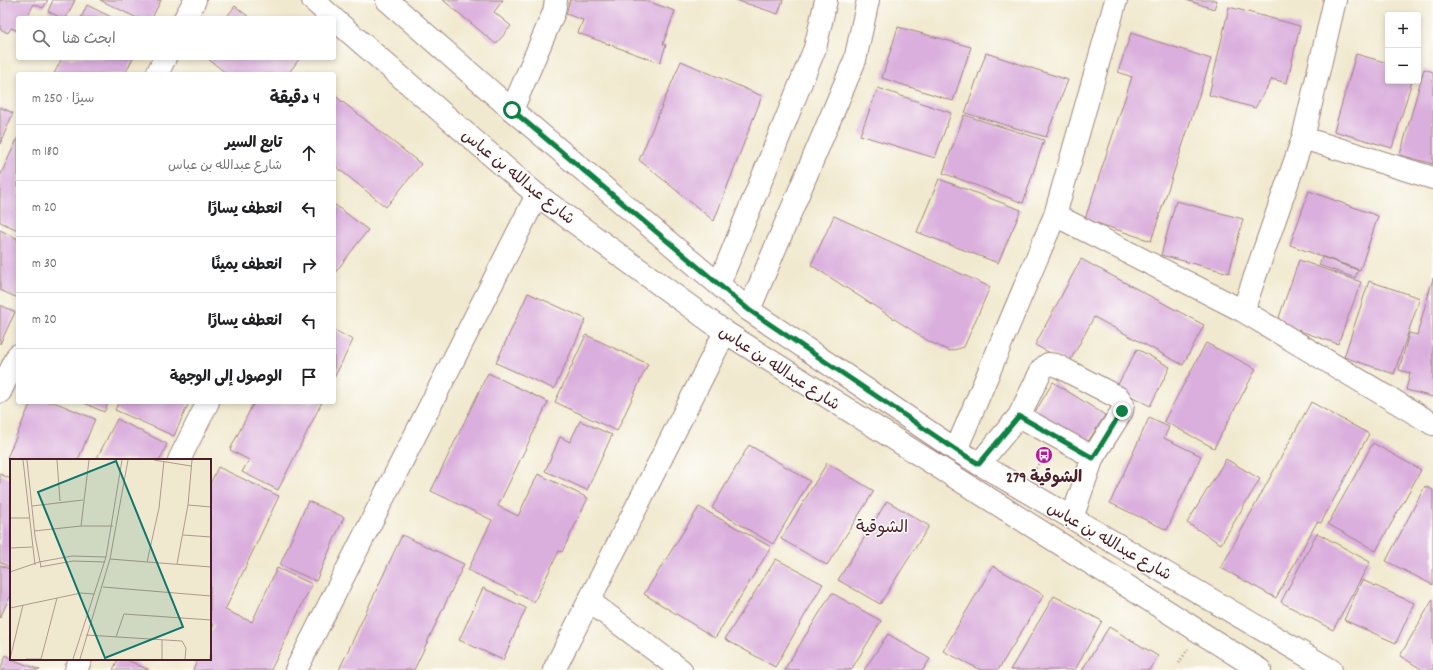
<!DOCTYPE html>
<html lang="ar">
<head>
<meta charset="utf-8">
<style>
	body { margin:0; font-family:Dekko,"Playpen Sans Arabic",sans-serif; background:#f2f2f2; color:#202124; direction:rtl }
	.controls { position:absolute; right:12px; top:12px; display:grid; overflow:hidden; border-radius:4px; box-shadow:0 2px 6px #0003 }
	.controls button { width:36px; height:36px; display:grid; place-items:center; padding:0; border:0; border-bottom:1px solid #e0e0e0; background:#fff; color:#202124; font:20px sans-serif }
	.stop { position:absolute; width:12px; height:12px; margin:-9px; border:3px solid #0b8043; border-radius:50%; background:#fff }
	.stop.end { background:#0b8043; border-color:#fff; box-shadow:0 1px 4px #0008 }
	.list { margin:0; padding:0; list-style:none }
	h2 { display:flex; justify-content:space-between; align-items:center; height:52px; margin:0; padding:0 16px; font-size:17px }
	h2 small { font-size:13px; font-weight:400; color:#757577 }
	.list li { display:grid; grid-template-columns:26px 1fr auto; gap:12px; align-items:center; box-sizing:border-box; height:56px; padding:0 16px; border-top:1px solid #e0e0e0 }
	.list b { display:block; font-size:15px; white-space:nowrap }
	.list p { margin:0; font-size:13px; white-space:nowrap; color:#757577 }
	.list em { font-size:13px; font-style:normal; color:#757577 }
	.icon { flex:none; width:22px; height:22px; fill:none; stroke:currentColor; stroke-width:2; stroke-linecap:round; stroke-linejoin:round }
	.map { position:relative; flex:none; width:1433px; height:670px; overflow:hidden; direction:ltr }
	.search { position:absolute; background:#fff; box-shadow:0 2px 6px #0003; left:16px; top:16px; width:320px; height:44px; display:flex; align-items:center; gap:10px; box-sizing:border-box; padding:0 14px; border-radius:4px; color:#757577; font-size:15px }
	.panel { position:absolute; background:#fff; box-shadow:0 2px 6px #0003; left:16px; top:72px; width:320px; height:332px; border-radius:4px; direction:rtl }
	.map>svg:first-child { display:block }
	.building { fill:#daaedd }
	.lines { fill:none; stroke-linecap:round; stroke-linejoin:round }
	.minor-casing { stroke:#9e847d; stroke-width:24 }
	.major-casing { stroke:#9e847d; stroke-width:24 }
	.path { stroke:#9e847d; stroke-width:2.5; stroke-dasharray:1 3; stroke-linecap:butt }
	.minor { stroke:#fff; stroke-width:22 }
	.major { stroke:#fff; stroke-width:22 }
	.route { stroke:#0b8043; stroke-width:5 }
	.labels { text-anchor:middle; stroke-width:3; stroke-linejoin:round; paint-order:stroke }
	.street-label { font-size:16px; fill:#4a1f2b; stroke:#fdfcf7 }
	.poi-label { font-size:16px; font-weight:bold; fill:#4a1f2b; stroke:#fdfcf7 }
	.neighbourhood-label { font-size:17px; fill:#4a1f2b; stroke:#fdfcf7 }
	.inset-road { fill:none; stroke:#ae988d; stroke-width:1 }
	.view { fill:#0f766e; fill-opacity:0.15; stroke:#0f766e; stroke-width:2 }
	.inset-edge { fill:none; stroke:#4a1f2b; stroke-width:2 }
</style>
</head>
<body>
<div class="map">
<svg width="1433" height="670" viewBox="0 0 1433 670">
	<rect width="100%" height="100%" fill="#fdfcf7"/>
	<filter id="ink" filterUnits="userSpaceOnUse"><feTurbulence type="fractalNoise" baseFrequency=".025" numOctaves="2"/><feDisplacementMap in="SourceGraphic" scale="8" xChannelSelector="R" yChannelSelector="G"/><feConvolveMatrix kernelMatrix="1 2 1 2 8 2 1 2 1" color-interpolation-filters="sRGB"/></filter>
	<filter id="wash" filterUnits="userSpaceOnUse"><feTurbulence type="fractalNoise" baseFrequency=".012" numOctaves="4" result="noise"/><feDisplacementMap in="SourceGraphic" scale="16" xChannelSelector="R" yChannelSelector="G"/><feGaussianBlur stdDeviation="0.9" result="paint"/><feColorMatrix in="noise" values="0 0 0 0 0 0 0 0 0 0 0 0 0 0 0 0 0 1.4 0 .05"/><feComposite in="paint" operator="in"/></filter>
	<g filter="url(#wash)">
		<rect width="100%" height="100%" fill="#f1e9cf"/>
		<g id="blocks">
			<path class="building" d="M0,0H48L43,8L34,4L28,15L33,18H18V31L11,28L8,33L0,29Z
				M53,0H75L66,18H61L48,11Z
				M100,0H161L152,18H137Z
				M443,0H503L494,12L511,26L496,44Z
				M570,0H644L675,11L663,44L666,45L660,63L578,33L583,20L566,14Z
				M736,0H783L778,14Z
				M1186,0H1217L1214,9Z
				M87,5L113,18H81Z
				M235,6L250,18H226Z
				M1229,7L1300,26L1287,83L1272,79L1255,108L1209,95Z
				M898,27L971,47L953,101L882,78Z
				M1131,33L1211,59L1151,241L1085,219L1132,77L1118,72Z
				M986,53L1068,80L1046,137L965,113Z
				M1356,54L1388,63V81H1412L1392,148L1334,131Z
				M62,58H133L125,74H54Z
				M207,58H300L288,74H227Z
				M681,61L762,96L714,221L639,160Z
				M1424,69L1433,72V164L1400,155Z
				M878,88L951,113L935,158L860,135Z
				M334,95L421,164L386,207L334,165Z
				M0,107L13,113L0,144Z
				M964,115L1044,140L1023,203L943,173Z
				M18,137V230L0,222V176Z
				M939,179L1021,210L998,263L917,232Z
				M1309,191L1378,216L1360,270L1290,245Z
				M1176,201L1243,219L1229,273L1161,255Z
				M334,204L368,230L334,274Z
				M834,216L990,287L964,347L950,351L930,342L811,265Z
				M0,230L18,239V298L0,290Z
				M1322,257L1358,270L1355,278L1319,265Z
				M1081,259L1204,325L1183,365L1094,317L1069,363L1035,345Z
				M1299,260L1361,282L1338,344L1277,323Z
				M1433,278V397L1406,390L1410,373L1399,370L1409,333L1417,335Z
				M1369,281L1420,298L1394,374L1344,357Z
				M528,293L586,319L554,389L496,363Z
				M0,305L15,312L0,344Z
				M334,330L353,340L334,378Z
				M586,335L648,364L617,431L555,402Z
				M1206,343L1256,369L1214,448L1164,421Z
				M1137,349L1170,367L1150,406L1116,388Z
				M488,373L548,402L498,506L518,516L538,474L588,498L562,552L559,551L534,602L468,570L492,520L431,491Z
				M1053,382L1105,415L1082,451L1031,419Z
				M31,402H54L95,419L78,460H12L7,458Z
				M82,402H109L104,412Z
				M119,402H189L174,436L115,410Z
				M254,402H322L278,490L242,472L249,460L230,450Z
				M1311,402L1369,434L1321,523L1317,522L1276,598L1221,568Z
				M1149,418L1169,427L1164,438L1201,456L1167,530L1110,503Z
				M117,419L167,444L160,460H96Z
				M580,421L612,435L587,490L545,471L560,437L570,442Z
				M1373,443L1421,470L1376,551L1328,524Z
				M749,445L810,481L773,544L712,508Z
				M1226,459L1260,479L1221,544L1187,523Z
				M827,463L874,491L827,565L781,539Z
				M218,467L279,496L225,610L252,622L277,568L312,584L271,670H193L198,659H210V634L214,625L210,623V484Z
				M0,474L11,479V568L0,562Z
				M1425,486L1433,490V585L1386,561Z
				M308,501L344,517L316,581L280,565Z
				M887,501L929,526L880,604L838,580Z
				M699,507L771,547L715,638L644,594Z
				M1317,533L1370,562L1333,630L1281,602Z
				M402,535L464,564L414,670H339Z
				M776,559L823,584L775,667L725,639Z
				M0,565L11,570V594L0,618Z
				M993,566L1044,595L998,670H981L943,651Z
				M1362,580L1414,603L1396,643L1344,620Z
				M483,588L526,608L503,660L459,640Z
				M832,593L881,621L851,670H784Z
				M1054,596L1102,621L1075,670H1010Z
				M1433,599V670H1423L1400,656Z
				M1109,627L1158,656L1149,670H1082Z
				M888,634L930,659L923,670H864Z
				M6,655L11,659L40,670H0Z
				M118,659H125L149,670H113Z"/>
		</g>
	</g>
	<g filter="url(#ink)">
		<use href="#blocks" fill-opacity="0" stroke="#9e847d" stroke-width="1"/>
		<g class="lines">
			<g class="minor-casing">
				<path id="minor" d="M185,18L195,0
					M157,74L165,58
					M512,110L554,12L556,0
					M1303,138L1433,178
					M1055,215L1243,311L1433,424
					M719,284L815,48L826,0
					M749,310L855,60L868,0
					M1243,311L1303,138L1335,0
					M0,392L18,355
					M1019,416L1042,369L1048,364L1056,365L1119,398L1123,404L1122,411L1093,457
					M956,450L1055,215L1116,0
					M179,460L208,402
					M979,464L1019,416L1093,457L1072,518
					M589,601L681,670
					M76,670L81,659
					M296,670L537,195
					M554,670L725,332"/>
			</g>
			<g class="major-casing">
				<path id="major" d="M313,0L333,18
					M387,0L512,110L749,310L956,450L1331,670
					M334,19L537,195L725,332L1260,670"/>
			</g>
			<path class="path" d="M1034,472L1044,455
				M1179,663L1188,649"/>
			<use href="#minor" class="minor"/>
			<use href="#major" class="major"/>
		</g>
	</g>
	<g class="lines" filter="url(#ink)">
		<path class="route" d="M512,110L749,310L956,450L979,464L1019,416L1093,458L1122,411"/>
	</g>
	<defs>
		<g id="bus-disc" transform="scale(0.9)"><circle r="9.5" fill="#b5179e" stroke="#fdfcf7"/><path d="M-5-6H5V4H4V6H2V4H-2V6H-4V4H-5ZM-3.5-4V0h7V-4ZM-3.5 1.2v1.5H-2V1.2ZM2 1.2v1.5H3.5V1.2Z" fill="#fff"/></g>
	</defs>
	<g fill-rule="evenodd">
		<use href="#bus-disc" x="1044" y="455"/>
	</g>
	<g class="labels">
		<g class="street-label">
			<text transform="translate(519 176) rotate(39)" y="6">شارع عبدالله بن عباس</text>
			<text transform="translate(780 367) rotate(33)" y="6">شارع عبدالله بن عباس</text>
			<text transform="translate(1110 540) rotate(30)" y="6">شارع عبدالله بن عباس</text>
		</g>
		<g class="poi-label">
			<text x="1044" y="482">الشوقية 279</text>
		</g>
		<g class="neighbourhood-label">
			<text x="882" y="532">الشوقية</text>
		</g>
	</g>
	<g transform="translate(10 459)">
		<rect width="201" height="201" fill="#f1e9cf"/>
		<path class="inset-road" d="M13,1L25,106M17,1L25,77L31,108M47,1L50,42M144,1L181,7M178,46L201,48M22,47L73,41M0,59H19M71,67L79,1M24,72L71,67H103M173,76L201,78M0,89L22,88M100,100L201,108M137,103L149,49L154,2M167,105L178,46L182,1M30,108L63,102L95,103M0,113L29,103L62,97L96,98M93,128L201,137M0,149L71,134L84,135M76,176L172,182L176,189L175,200M106,178L114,155L201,161M0,200L13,146M16,200H31M31,200L47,139M63,200L96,98L112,1M70,200L100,100L118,1M152,200V181M200,200L201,187"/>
		<path class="view" d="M106,2L173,168L95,199L28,33Z"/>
		<rect width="201" height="201" class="inset-edge"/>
	</g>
</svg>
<div class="controls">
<button>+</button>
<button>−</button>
</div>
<div class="stop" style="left:512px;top:110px"></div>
<div class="stop end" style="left:1122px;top:411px"></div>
<div class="search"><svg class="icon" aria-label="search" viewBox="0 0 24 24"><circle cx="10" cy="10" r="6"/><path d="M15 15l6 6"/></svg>ابحث هنا</div>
<section class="panel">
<h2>4 دقيقة<small>سيرًا · 250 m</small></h2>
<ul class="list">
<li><svg class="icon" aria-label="ahead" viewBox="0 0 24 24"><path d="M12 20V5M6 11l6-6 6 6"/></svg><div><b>تابع السير</b><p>شارع عبدالله بن عباس</p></div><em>180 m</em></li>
<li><svg class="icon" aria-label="left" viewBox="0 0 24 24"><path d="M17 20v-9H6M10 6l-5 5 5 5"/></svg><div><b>انعطف يسارًا</b></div><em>20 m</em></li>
<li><svg class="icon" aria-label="right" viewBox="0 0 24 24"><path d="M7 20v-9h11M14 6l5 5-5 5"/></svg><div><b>انعطف يمينًا</b></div><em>30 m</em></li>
<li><svg class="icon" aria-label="left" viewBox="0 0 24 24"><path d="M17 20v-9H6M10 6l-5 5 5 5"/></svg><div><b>انعطف يسارًا</b></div><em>20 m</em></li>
<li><svg class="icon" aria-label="arrive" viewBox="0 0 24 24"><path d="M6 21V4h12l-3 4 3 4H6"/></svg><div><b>الوصول إلى الوجهة</b></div></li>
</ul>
</section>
</div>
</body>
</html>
